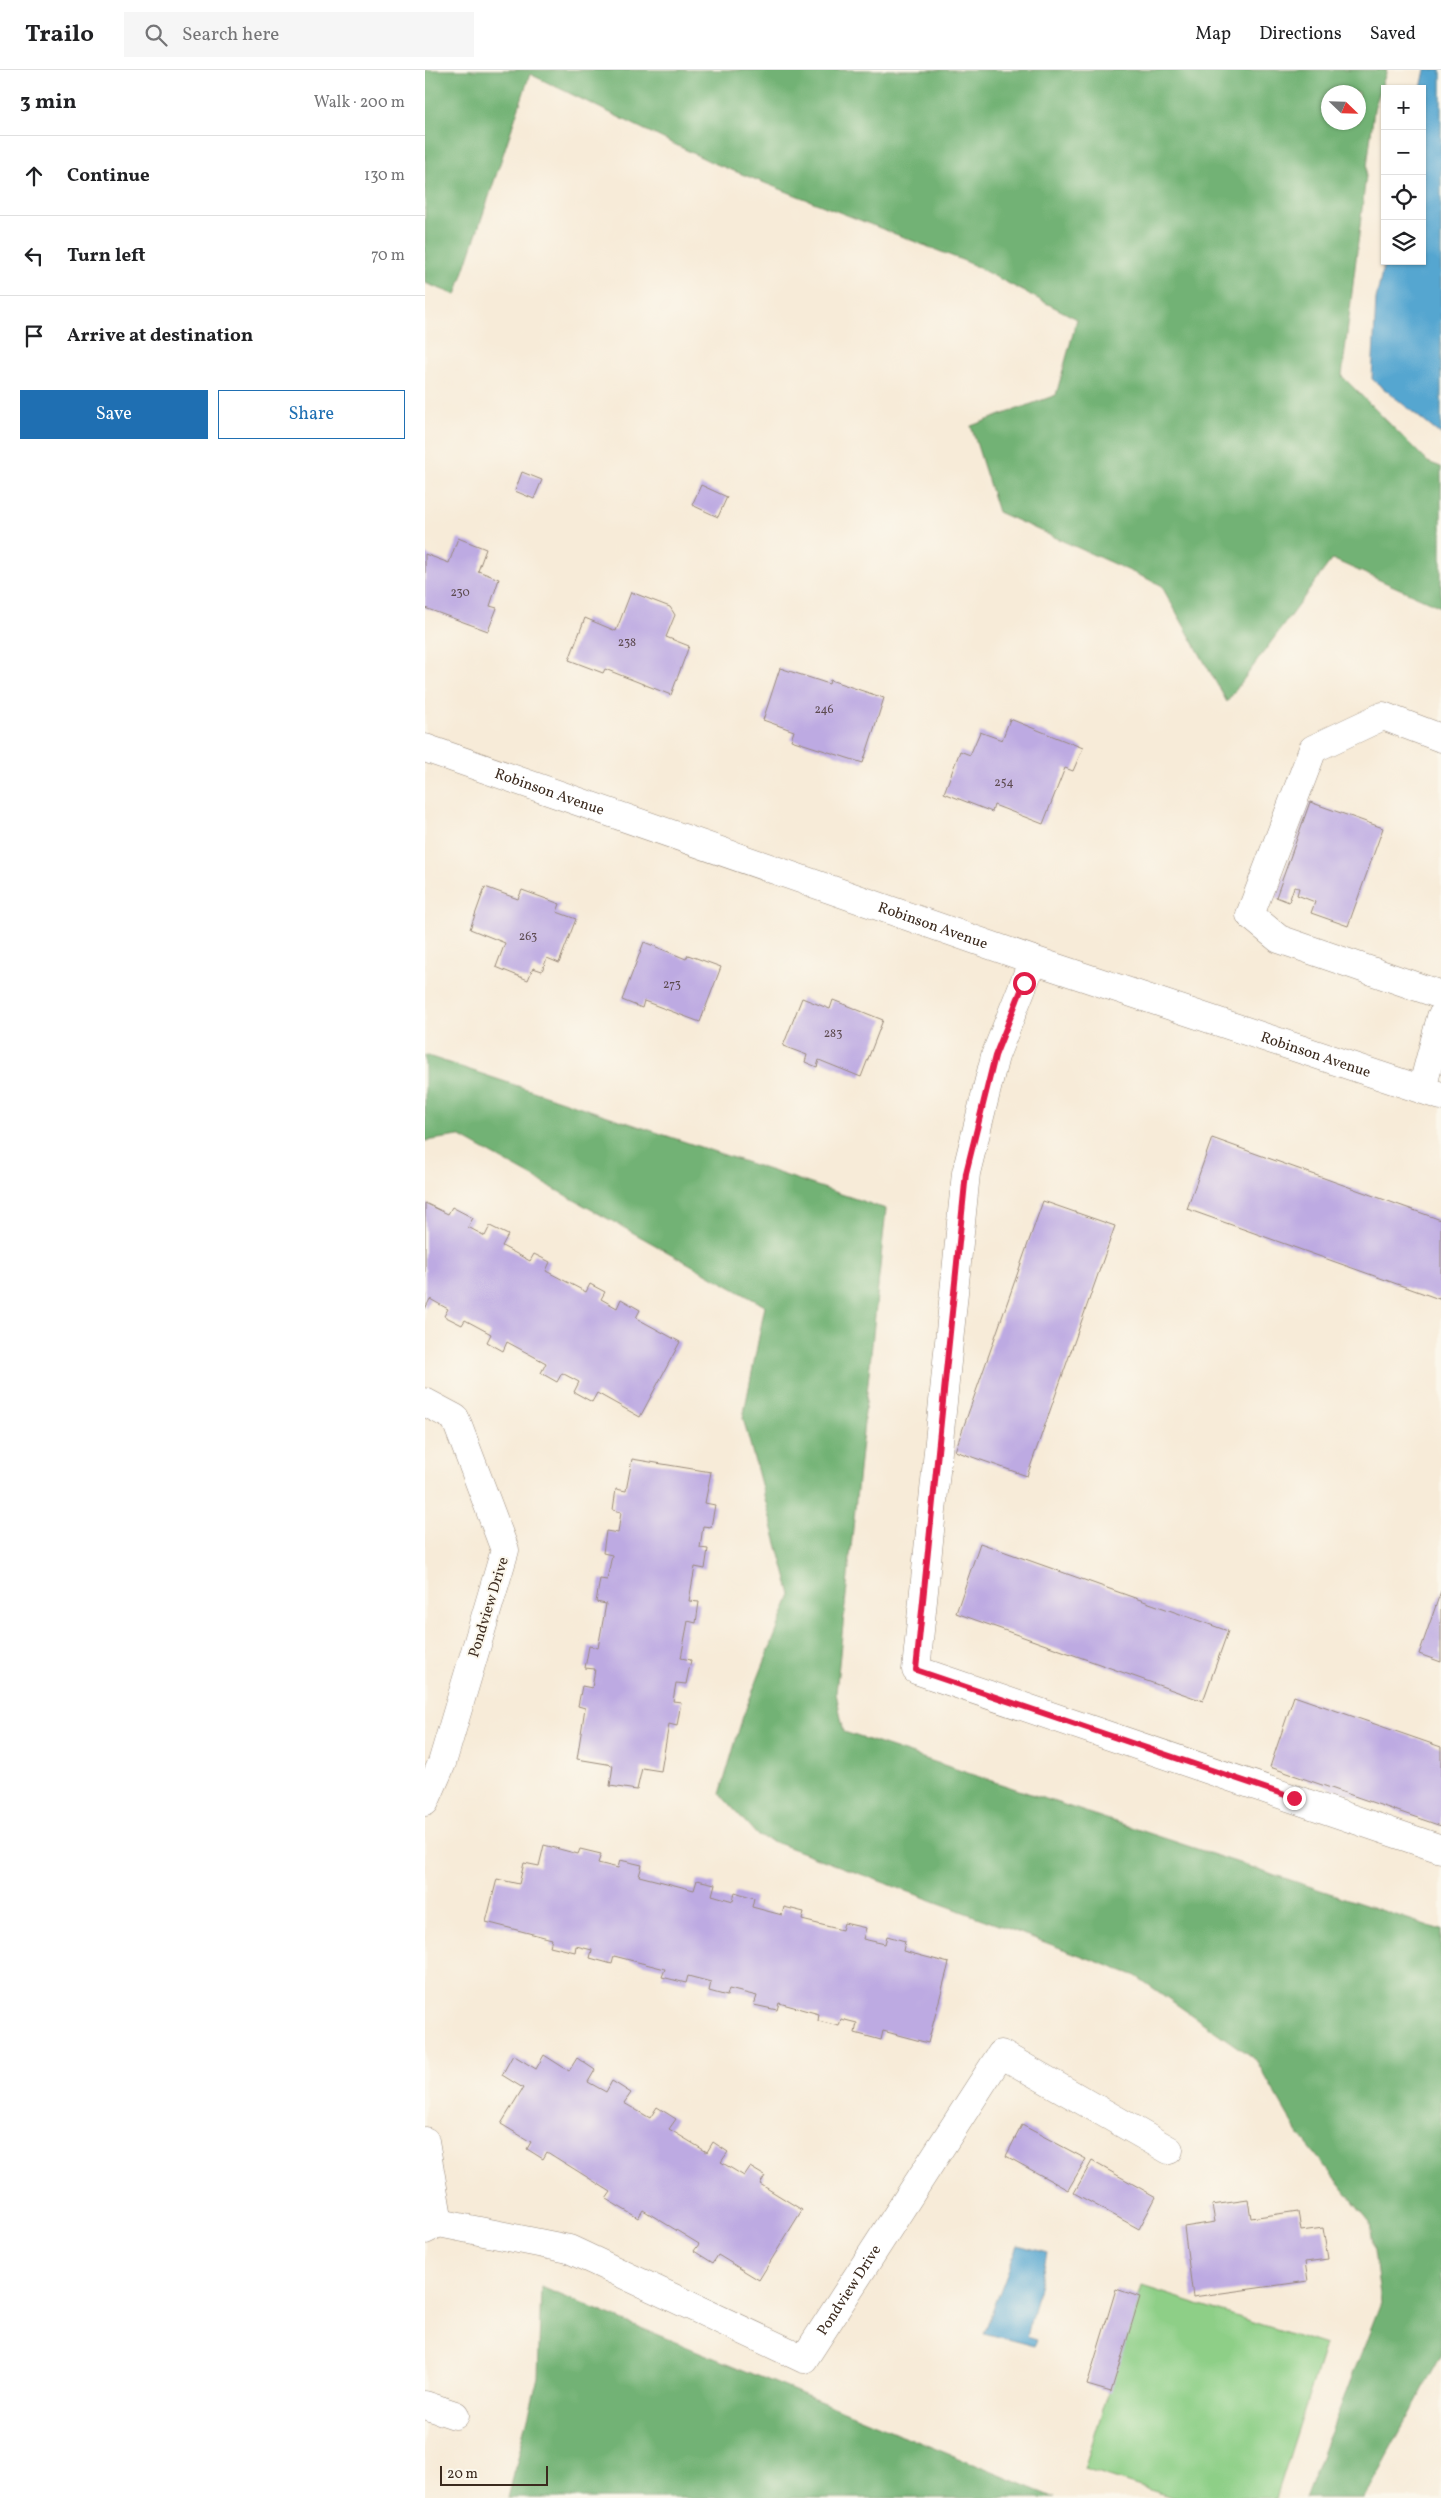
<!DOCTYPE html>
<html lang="en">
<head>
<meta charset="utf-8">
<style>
	body { margin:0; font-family:Vollkorn,serif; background:#f6f6f6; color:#202124 }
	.controls { position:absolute; right:15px; top:15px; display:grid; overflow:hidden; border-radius:0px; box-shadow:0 1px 4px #0004 }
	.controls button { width:45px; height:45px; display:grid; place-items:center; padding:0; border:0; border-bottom:1px solid #e0e0e0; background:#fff; color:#202124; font:25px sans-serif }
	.compass { position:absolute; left:896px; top:15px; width:45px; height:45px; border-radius:50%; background:#fff; box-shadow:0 1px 4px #0004; rotate:113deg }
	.scale { position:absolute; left:15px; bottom:12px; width:108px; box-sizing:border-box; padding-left:5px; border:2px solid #3b2a1e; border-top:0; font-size:14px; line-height:18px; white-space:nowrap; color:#3b2a1e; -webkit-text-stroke:4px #fbf7ec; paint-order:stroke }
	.stop { position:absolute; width:15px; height:15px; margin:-11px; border:4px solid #e11d48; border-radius:50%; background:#fff }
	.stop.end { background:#e11d48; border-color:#fff; box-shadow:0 1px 5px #0008 }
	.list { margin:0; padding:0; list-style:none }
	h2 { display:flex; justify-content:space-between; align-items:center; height:65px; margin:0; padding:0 20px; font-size:21px }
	h2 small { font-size:16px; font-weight:400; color:#757577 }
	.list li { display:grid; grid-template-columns:32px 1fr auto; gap:15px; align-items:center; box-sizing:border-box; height:80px; padding:0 20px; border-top:1px solid #e0e0e0 }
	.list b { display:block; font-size:19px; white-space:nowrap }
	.list em { font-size:16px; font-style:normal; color:#757577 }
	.actions { display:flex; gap:10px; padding:15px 20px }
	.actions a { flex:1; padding:11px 0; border:1px solid #1f6fb2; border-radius:0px; text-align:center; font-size:18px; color:#1f6fb2 }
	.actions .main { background:#1f6fb2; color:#fff }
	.icon { flex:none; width:28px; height:28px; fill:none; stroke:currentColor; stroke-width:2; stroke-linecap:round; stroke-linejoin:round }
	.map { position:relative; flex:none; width:1016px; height:2428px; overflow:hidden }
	header { display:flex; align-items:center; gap:30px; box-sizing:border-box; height:70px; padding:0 25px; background:#fff; border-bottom:1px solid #e0e0e0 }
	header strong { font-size:24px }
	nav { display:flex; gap:28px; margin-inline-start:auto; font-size:18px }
	.search { width:350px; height:45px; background:#f6f6f6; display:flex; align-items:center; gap:12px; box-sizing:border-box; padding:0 18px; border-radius:0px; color:#757577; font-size:19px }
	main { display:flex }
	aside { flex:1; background:#fff }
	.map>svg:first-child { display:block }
	.green { fill:#8ecf87; stroke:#647c52 }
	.forest { fill:#72b274; stroke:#566e49; fill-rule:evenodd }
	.water { fill:#55a6d0; stroke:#486877 }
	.building { fill:#bdaae2 }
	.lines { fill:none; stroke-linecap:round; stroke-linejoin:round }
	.minor-casing { stroke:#998a7b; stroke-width:29 }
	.minor { stroke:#fff; stroke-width:28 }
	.route { stroke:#e11d48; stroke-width:6 }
	.labels { text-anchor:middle; stroke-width:4; stroke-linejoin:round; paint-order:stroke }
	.number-label { font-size:12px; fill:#5c4a4f }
	.street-label { font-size:15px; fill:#3b2a1e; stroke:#fbf7ec }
</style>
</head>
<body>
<header>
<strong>Trailo</strong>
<div class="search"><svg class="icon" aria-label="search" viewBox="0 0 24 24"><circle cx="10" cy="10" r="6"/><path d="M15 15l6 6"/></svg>Search here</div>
<nav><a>Map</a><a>Directions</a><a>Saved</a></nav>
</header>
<main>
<aside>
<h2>3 min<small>Walk · 200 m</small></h2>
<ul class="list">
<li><svg class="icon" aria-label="ahead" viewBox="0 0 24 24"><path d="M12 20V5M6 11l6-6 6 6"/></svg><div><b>Continue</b></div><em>130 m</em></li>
<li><svg class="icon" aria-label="left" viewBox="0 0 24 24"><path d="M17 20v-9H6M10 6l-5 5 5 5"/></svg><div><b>Turn left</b></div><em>70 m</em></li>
<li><svg class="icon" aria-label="arrive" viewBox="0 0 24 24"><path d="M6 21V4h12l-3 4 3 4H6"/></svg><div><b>Arrive at destination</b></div></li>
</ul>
<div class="actions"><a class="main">Save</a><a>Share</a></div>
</aside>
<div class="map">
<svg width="1016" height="2428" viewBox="0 0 1016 2428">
	<rect width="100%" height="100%" fill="#fbf7ec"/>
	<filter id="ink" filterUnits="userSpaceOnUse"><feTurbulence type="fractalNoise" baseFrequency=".02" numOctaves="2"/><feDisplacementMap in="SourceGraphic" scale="10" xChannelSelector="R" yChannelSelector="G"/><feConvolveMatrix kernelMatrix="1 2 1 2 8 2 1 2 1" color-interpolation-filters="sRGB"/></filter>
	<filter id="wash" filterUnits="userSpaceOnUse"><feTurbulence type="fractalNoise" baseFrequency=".0096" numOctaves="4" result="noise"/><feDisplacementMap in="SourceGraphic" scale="20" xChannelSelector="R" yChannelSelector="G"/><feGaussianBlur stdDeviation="1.12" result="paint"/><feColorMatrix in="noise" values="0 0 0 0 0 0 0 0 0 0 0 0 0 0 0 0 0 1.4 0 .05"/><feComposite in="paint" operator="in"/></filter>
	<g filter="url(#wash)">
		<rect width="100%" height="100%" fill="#f7ebd8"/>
		<path class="green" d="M717,2216L900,2275L851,2428H750L659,2399Z"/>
		<path class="forest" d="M0,0H962L949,39L917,306L1003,392L1016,397V537L907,489L802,632L736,515L573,442L546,356L631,325L652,249L542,192L286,92L105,4L31,225L0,213ZM904,22H934V52H904Z
			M0,985L461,1139L411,1623L419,1662L1016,1860V2286L939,2428H880L956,2232L945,2152L873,2063L831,1990L711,1906L333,1766L295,1724L318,1646L366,1525L318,1348L340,1236L34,1066L0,1071Z
			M116,2217L621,2424L630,2428H83L113,2307Z"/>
		<path class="water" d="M1000,0H1016V365L947,309L951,229L960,190L997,191L996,19Z
			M593,2175L622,2183L602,2267L612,2270L609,2276L559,2263Z"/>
		<g id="blocks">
			<path class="building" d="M97,402L117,410L109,429L90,421Z
				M276,415L302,427L293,447L267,435Z
				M33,468L61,479L53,501L74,509L65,536L72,538L63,561L0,538V484L24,493Z
				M206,522L245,537L250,545L241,567L264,576L246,625L180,599L178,603L144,590L160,548L191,561Z
				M355,598L404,614L405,610L459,628L438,693L366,670L369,661L338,650Z
				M585,649L658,678L648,701L640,698L618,754L569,735L567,742L519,723L535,681L545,685L555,662L577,670Z
				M885,732L958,758L923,856L886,843L890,832L872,825L874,818L869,817L864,832L851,827Z
				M60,817L93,829L97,820L135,834L132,842L151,849L134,893L122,888L117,901L108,898L103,910L71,897L80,873L45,859Z
				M219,872L261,889L263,885L296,897L275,952L219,931L217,938L197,930Z
				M377,928L405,939L408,930L458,950L436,1007L394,990L392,997L380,992L382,985L358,976Z
				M787,1068L1016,1150V1223L1014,1229L762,1139Z
				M618,1131L690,1156L602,1406L530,1381Z
				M0,1133L23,1144L27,1137L48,1148L43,1157L60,1166L65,1156L83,1165L77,1176L105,1191L109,1184L125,1192L121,1201L161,1222L165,1214L180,1222L176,1229L192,1238L196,1229L215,1240L211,1248L255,1272L215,1347L172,1323L167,1332L149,1322L154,1312L137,1303L132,1312L116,1303L121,1293L82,1272L78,1281L62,1272L66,1264L40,1250L37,1255L19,1246L23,1239L5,1229L0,1239Z
				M207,1389L286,1402L280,1433L290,1435L286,1457L278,1456L275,1478L283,1479L280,1499L270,1497L264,1531L274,1532L271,1553L263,1551L256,1588L266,1590L261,1614L251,1613L248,1631L256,1632L252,1656L244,1654L236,1701L217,1698L212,1720L185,1716L188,1695L152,1689L160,1638L153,1636L157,1616L167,1618L170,1599L160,1598L164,1576L173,1578L181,1534L171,1532L175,1509L182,1510L187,1485L178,1483L181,1461L193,1463L196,1442L188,1440L191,1419L201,1421Z
				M555,1473L803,1561L778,1631L531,1543Z
				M1016,1521V1592L994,1584Z
				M869,1626L1016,1677V1756L845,1697Z
				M119,1775L153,1784L155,1779L176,1784L173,1793L193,1798L195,1790L217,1795L214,1806L269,1820L272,1810L290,1814L287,1825L308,1831L310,1822L329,1828L327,1837L357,1845L359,1837L379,1842L377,1850L417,1860L419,1853L441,1858L438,1869L460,1874L462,1866L480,1871L478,1881L524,1893L503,1973L458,1961L456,1970L430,1963L432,1953L416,1949L414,1956L393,1951L394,1944L354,1933L352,1940L329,1935L332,1926L304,1919L302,1926L284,1921L286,1912L263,1906L261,1913L237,1907L240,1899L189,1886L187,1894L165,1888L167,1880L151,1876L150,1882L125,1876L127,1869L61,1852L72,1809L94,1814L99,1793L114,1796Z
				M88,1985L111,1999L119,1985L144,2001L152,1988L170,2000L163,2012L181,2022L187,2011L206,2023L199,2033L225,2048L232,2037L251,2049L244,2059L282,2082L288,2072L303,2082L296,2092L319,2106L325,2097L340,2106L335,2114L377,2140L334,2210L293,2185L288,2193L269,2181L274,2174L218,2140L213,2148L181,2129L186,2122L122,2082L118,2089L102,2079L106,2072L76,2054L98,2018L77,2005Z
				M597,2055L661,2089L643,2120L581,2086Z
				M667,2091L731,2127L714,2159L649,2123Z
				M823,2130L826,2148L873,2141L876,2161L898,2158L903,2189L880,2192L883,2211L768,2227L759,2157L790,2152L787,2135Z
				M691,2219L715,2227L686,2322L662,2315Z"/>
		</g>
	</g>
	<g filter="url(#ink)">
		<use href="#blocks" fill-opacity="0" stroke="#998a7b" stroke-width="1"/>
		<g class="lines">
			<g class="minor-casing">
				<g id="minor">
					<path d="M1016,668L958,646L888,679L825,845L854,869L1016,925"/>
					<path id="s1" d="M0,678L608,890L1016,1026"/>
					<path d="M608,890L570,986L541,1103L491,1600L1016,1779"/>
					<path d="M997,1019L1016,947"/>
					<path d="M0,1332L30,1348L80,1480L17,1693L0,1732"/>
					<path d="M0,2071L14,2153"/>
					<path id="s2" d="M0,2160L14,2153L144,2179L379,2289L576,1984L744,2080"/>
					<path d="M0,2335L30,2345"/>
				</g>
			</g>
			<use href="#minor" class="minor"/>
		</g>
	</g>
	<g class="lines" filter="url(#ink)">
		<path class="route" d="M599,913L570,986L541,1103L491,1600L869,1728"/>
	</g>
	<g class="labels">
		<g class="number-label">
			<text x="35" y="526">230</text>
			<text x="202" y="576">238</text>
			<text x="399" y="643">246</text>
			<text x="579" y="716">254</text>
			<text x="103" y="870">263</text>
			<text x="247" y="918">273</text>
			<text x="408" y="967">283</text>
		</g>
		<g class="street-label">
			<text dy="5" stroke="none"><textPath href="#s1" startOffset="132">Robinson Avenue</textPath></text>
			<text dy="5" stroke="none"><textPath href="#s1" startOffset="538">Robinson Avenue</textPath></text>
			<text dy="5" stroke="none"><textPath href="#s1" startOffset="942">Robinson Avenue</textPath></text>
			<text transform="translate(63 1537) rotate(-73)" y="5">Pondview Drive</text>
			<text dy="5" stroke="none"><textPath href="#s2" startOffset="490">Pondview Drive</textPath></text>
		</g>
	</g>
</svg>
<div class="controls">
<button>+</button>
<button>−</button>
<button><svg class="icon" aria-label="locate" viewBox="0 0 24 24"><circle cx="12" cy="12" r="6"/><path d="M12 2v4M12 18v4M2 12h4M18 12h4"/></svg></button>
<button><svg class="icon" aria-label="layers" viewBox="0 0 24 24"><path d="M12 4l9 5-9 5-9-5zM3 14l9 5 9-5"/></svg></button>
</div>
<svg class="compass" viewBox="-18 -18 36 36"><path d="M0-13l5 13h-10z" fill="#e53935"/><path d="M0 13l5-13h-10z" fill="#757577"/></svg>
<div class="scale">20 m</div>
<div class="stop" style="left:599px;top:913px"></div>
<div class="stop end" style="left:869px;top:1728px"></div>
</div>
</main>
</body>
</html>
